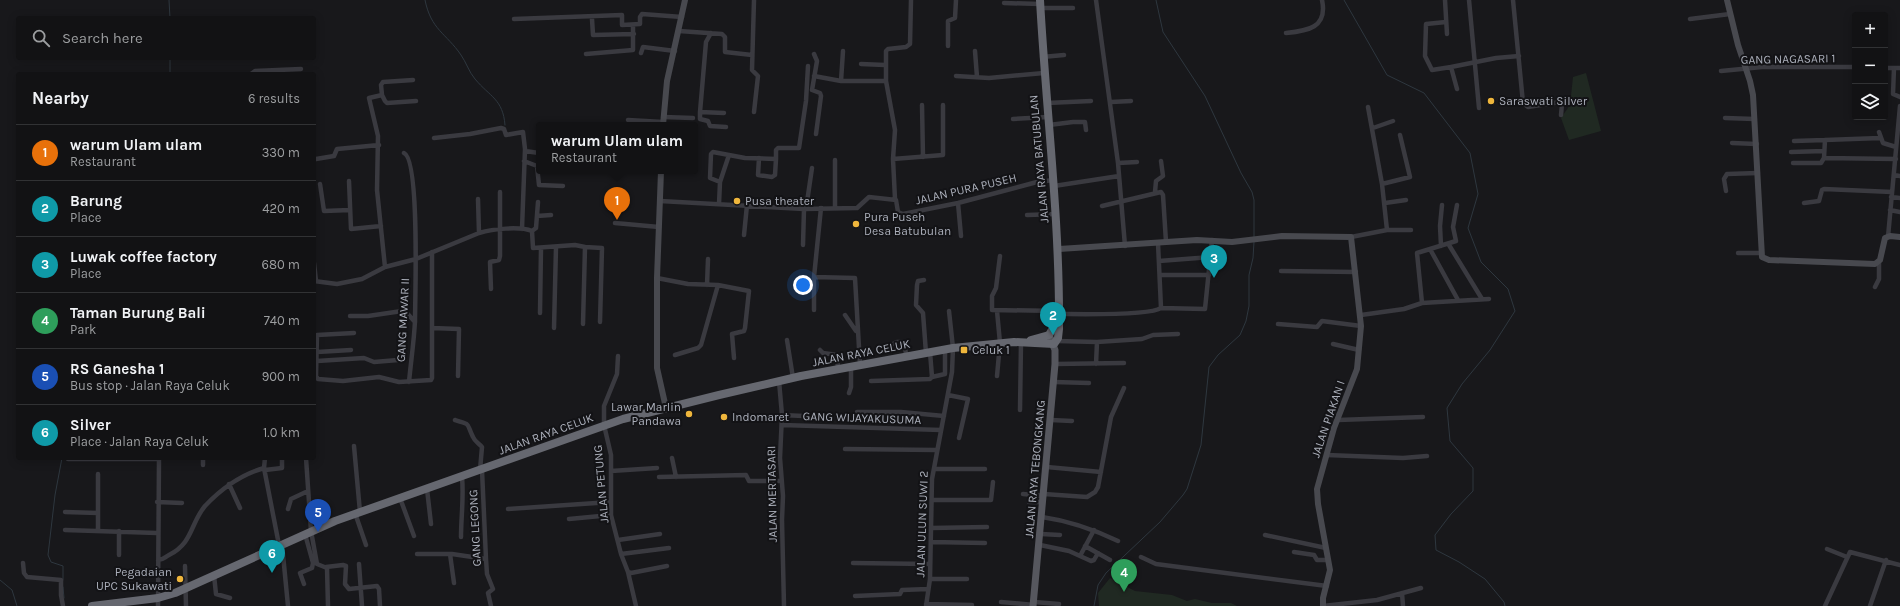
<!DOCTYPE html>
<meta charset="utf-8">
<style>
:root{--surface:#121214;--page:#1b1b1d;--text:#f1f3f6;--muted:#9c9ea0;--line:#313234;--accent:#0b8043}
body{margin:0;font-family:Karla,sans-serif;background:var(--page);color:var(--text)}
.controls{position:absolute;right:12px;top:12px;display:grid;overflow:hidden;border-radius:4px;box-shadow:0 2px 10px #0003}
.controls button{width:36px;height:36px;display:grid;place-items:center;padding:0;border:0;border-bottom:1px solid var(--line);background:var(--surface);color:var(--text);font:20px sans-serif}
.you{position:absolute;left:803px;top:285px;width:14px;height:14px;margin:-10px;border:3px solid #fff;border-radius:50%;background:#1a73e8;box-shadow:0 0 0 6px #1a73e833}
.badge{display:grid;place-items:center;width:26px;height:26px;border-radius:50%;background:var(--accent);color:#fff;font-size:13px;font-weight:700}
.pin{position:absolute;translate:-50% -33px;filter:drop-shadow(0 1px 2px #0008)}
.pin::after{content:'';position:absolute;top:21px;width:14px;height:12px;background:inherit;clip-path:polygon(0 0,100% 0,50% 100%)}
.popup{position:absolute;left:536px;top:122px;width:162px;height:52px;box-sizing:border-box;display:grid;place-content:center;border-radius:4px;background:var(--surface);filter:drop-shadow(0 1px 3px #0005);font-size:13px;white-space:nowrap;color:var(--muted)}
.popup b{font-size:15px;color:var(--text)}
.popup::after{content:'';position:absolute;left:50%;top:100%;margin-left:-8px;border:8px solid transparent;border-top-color:var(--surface)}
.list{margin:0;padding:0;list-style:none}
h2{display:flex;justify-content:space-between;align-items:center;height:52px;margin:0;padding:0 16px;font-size:17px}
h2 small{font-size:13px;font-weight:400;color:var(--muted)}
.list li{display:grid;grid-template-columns:26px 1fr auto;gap:12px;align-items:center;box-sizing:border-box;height:56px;padding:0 16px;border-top:1px solid var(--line)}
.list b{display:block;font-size:15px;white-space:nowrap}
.list p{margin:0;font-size:13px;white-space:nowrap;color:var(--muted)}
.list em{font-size:13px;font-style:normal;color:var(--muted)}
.icon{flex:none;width:22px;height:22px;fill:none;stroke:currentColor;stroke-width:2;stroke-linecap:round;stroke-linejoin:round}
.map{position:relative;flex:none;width:1900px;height:606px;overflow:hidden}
.search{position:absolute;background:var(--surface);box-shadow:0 2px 10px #0003;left:16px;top:16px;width:300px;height:44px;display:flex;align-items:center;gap:10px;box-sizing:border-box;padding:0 14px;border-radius:4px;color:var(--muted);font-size:15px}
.panel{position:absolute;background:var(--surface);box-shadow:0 2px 10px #0003;left:16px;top:72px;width:300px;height:388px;border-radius:4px}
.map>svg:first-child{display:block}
.green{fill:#202922}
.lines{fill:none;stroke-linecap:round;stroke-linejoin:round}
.stream{stroke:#2e373f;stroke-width:1}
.street{stroke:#3a3a40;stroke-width:4.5}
.secondary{stroke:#48494f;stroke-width:6}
.primary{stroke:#56575e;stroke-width:7}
.highway{stroke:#666870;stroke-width:8}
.poi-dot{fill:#efb63c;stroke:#131316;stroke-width:1.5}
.labels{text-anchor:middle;stroke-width:4;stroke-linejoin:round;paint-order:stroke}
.street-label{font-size:12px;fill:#abafba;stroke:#131316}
.poi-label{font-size:12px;fill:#abafba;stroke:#131316;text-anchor:start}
</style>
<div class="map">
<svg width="1900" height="606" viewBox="0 0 1900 606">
<rect width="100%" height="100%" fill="#18181b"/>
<!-- green -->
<path class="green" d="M1586,73L1601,131L1569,140L1561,118L1570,105L1573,77Z
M1110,578L1135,591L1172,595L1187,601L1195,599L1212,603H1231L1237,606H1099L1098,593Z"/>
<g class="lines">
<!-- stream -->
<path class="stream" d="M169,0L170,18
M425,0C431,30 446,33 461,55C466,62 469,72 475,79C490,97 503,99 505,125
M1156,0L1163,32L1205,96L1241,173L1252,192L1254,200V237
M1344,0L1387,75L1424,93L1470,153L1478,194L1468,228L1481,262L1508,289L1515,311L1490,350L1462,384L1447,408L1450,441L1473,468V491L1451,514L1435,535L1436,550L1459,562L1485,579L1504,602L1505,606
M170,74V58
M62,458L55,495L48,555L51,562L63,566V580
M0,580L12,590L17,606
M63,587L64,598
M1094,606L1098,585L1106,573L1160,522L1183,495L1187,489L1201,445L1209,367L1218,355L1240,335L1246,321L1249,306V275L1253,258L1254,242"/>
<!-- street -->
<path class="street" d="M1096,0L1118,163L1125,246
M1445,0L1447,34
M1469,0L1479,108
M1513,0L1523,103L1528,107L1560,102L1562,104L1561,115
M1004,3L1040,4
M1040,8H1073
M514,19L622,15V25L640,24V17L642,14L682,17
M592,19L593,35L634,34
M1690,19L1730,14
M1446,22L1426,24L1425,56L1432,70L1451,67
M679,31L722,34L725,37V52L752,55
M711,33L706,42L700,112L724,113
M1286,33C1307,31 1328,28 1322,0
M948,46V21L955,18L956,0
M975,51L977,77
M641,53L643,47L675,51
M586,54L633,50V26
M814,54L817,61L812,90L820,93L821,96L816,134
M1042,57L1064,55
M861,64L885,65
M1885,68H1900
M1894,68L1893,94L1900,97
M1721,71L1762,67H1855
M251,74L255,71L301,69
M814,76L841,81H886
M956,76L989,78L1044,73
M841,81L843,51
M1457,89L1451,67L1496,58L1519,56
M382,95L385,101L387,103L416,101
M1111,102L1131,101
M1047,103L1091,101
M922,105L923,157
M1368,107L1382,184L1387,230
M700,112V119L708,121L710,126L726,127
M754,112L758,76L752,70L754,0
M663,117L693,118
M1725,118L1755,119
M1013,119L1048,117
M628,120L663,122
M1049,125L1073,122H1085L1086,130
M1373,128L1393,121
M1879,132L1883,143L1896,147
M434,138L470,134L501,128L504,129L506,135L523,132L525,149L522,229
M1825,140L1880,138
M1794,141L1825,140L1824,158L1896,159
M1732,143L1757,144
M525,151L539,153
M1791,152L1824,151
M404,153C420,160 415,299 415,321C414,341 411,361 409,382
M759,158L758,175L772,177L775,175L776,159
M316,159L334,156L337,149L379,145
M893,159L943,155V105
M835,160V208
M524,161L537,166L539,185L563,186
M1118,163L1137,162
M1793,163H1821L1824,158
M1894,175L1900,176
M349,181L351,229L381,226
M720,182L710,178L711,154L713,152L745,158L776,159V150L778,148H799L806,101L808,66
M320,184L324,211L350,210
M1382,184L1410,177L1400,135
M1054,186L1119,176
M1726,191L1724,179L1727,174L1758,173
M1155,192L1156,181L1163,176L1161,161
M1891,197L1900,198
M478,199L479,233
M895,199L893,159L895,130L886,81V51L888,49L906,47L910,44L911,0
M660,201L804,209L857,208L869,197L896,200L898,212L903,214L958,203L1037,182L1054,180
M958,203L961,236
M1385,203L1406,200
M1804,203L1819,201L1822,190L1824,189L1892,192
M719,204L720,182L729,155
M1102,206L1161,192L1163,195L1166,242
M821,208L814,277L855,278L860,365
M806,209L812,168
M1890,210L1900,212
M1027,215L1057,214
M537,216L551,215
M615,223L659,227
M532,231L536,228L538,202
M744,235L747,205
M1351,237L1387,230H1411
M1888,237L1900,106
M1158,243L1161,308
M803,245L804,209
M1449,245L1482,299
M1441,246L1440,226L1442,205
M585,247L602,248L600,322
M1430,249L1458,300
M432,252V328L459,329L458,376
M1738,253H1762
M1000,256L996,288L992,296V310L1059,311
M1159,261L1211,257
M314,263L316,281
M385,267L377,190L378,136L369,98L382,95L381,85L383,82L413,80
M1281,271L1356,272
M1160,275H1209
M657,278L688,284L718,285L749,291L745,328L744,331L732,334L734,358
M924,280L918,281L917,285L916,305L923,313L926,353
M314,281L337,284L362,279L385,267L416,259L479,233C493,229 519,226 532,231L533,248L575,245L585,247L583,324
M707,285L708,259
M1875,287L1879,279V262
M491,289L490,262L499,260L500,256V192
M1422,303L1417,253L1456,241L1453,227L1457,205
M814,310V277
M540,313L541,248
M1059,314C1076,314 1150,316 1161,308L1205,309L1212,240
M845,315L856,331
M1361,315L1404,309L1422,303L1489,299
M350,316H368L402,311L406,312L415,322
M1278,324L1317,327L1322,321L1361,326
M554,328L556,247
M354,333L317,335L316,376L318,379L343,381L379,377L399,382L431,380L432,378V328
M787,340L793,378
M1057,341L1097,342L1142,339L1153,335L1178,334
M893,344L897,342H904L906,354
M1333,344L1359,350
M820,350L823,353L837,355L838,369
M317,352L351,350
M675,355L698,348L701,345L718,285
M618,356L617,374L604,406V425L611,455V515L621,554L628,572L636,606
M317,361L364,358L374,362L398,360
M1055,364L1124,363
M1096,364L1097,342
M997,376L1000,343L997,311
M932,377L945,374V349
M779,381L782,415L780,458L783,496L782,520L784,606
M871,381L930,379L932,377L930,352
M1054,382L1089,383
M849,393L851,387V366
M948,395L968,399L959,438
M1020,410L1021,342
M857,412H901L944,416
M782,415L825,417
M455,420C472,425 466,423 473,437C475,442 479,443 482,447L480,470
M1051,420L1072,421
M1338,420L1423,417
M782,425L941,430
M354,446L360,512
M845,449L936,450
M1327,455L1403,458L1427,456
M203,458V465
M265,458L264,468L279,545
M306,458L311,531L317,564L327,568L328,606
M672,458L676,477
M68,459H159
M1047,467L1101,472
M934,469H985
M265,470L282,468V458
M482,470L486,559L487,574L493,589L488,593L491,606
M611,471L657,468
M98,474V530
M659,477L746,475L749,481H781
M229,484L240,508
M427,489L431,524
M1023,494L1044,496
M1044,494L1087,497L1095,492L1098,487L1111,417L1124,388
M400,498L414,536
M932,500H991L993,482
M157,502L182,503
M1029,502H1043
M288,509L291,499L308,491
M508,509L611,502
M65,512L98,513
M355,513L366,545
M1042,517C1070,521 1093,529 1118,541
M569,519L611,515
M931,528L987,527
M65,530L157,533
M119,531V555
M1041,534L1060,535
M1265,535L1326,548
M461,537C461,516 464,498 462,477
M618,540L660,534
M931,542L985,543
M282,544L288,606
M1040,545L1069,551L1091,561L1094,560L1098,553
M1085,546L1110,560
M1827,549L1847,557
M1294,552L1314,555L1317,560H1328
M417,554H452L486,559
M450,554L454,583
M621,554L669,548
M1080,556L1094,530
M1141,557L1156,564L1327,586
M158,560C163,560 165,557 169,555C193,543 190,524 205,506C222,488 240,475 264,468
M23,563L24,573L27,577L61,580V595L63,606
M853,563L930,564
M359,564L362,606
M185,566L186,606
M326,567L343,565L346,566L345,584L349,589L377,586L379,589L380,606
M628,572L631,573L667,566
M214,575L216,594L230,598
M930,579H967
M304,584L300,573L312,568L313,563L305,534
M1402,593L1403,606
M855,596L900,594L902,590L928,589
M1001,602L1034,605
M1034,602L1059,604
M926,604L972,605
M158,606L159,458
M926,606L930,579L932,479L952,372L953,348L949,311
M1323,606L1377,600L1421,588
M1825,606L1850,552L1900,565
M1870,606L1886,560"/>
<!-- secondary -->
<path class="secondary" d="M1727,0L1738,45L1750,81L1753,95L1762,257L1769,260L1875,264L1880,260L1885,238L1890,236L1900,237
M663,125L667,81L685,0
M661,171L657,278V368L666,408
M1059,249L1197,240L1232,242L1282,236L1351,237L1361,326L1357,369L1334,428L1317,489L1318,504L1330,570L1323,598V606"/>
<!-- primary -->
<path class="primary" d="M1033,606L1055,364V350L1049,335"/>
<!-- highway -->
<path class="highway" d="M1031,340L1049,335L1057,321
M92,606L158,598L175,593L335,521L623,419L719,395L801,376L953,348L1014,342L1054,344L1058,338L1059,329C1060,219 1046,110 1040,0"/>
</g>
<!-- markers -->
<g class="poi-dot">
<circle cx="1491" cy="101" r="4"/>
<circle cx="737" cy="201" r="4"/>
<circle cx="856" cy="224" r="4"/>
<rect x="960" y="346" width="8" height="8" rx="2"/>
<circle cx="689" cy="414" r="4"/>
<circle cx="724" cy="417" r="4"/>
<circle cx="180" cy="579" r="4"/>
</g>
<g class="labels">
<!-- street labels -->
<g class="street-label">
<text transform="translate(1788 59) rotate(-1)" y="4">GANG NAGASARI 1</text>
<text transform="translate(1039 159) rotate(-95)" y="4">JALAN RAYA BATUBULAN</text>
<text transform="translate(966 189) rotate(-13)" y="4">JALAN PURA PUSEH</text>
<text transform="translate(403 320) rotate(-87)" y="4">GANG MAWAR II</text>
<text transform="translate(861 353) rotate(-11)" y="4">JALAN RAYA CELUK</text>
<text transform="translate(862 418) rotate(2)" y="4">GANG WIJAYAKUSUMA</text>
<text transform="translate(1328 419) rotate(-71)" y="4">JALAN PIAKAN I</text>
<text transform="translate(546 434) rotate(-20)" y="4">JALAN RAYA CELUK</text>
<text transform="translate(1035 469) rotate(-85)" y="4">JALAN RAYA TEBONGKANG</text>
<text transform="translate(601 484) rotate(-95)" y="4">JALAN PETUNG</text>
<text transform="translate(772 494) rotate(-91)" y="4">JALAN MERTASARI</text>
<text transform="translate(922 524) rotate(-88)" y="4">JALAN ULUN SUWI 2</text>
<text transform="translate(475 528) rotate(-93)" y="4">GANG LEGONG</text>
</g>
<!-- poi labels -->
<g class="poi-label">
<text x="1499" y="105">Saraswati Silver</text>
<text x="745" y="205">Pusa theater</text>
<text x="864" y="221">Pura Puseh<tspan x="864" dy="14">Desa Batubulan</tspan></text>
<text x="972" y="354">Celuk 1</text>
<text x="681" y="411" text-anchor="end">Lawar Marlin<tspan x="681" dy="14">Pandawa</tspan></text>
<text x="732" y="421">Indomaret</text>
<text x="172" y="576" text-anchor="end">Pegadaian<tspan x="172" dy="14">UPC Sukawati</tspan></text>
</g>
</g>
</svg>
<div class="controls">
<button>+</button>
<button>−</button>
<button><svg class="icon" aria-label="layers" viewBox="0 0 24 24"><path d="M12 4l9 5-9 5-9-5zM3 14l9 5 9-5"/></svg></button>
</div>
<div class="you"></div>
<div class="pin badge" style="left:617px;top:220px;background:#e8710a">1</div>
<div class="popup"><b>warum Ulam ulam</b>Restaurant</div>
<div class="pin badge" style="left:1053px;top:335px;background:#0f9aa8">2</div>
<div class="pin badge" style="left:1214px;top:278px;background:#0f9aa8">3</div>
<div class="pin badge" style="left:1124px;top:592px;background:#2e9e5b">4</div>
<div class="pin badge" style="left:318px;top:532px;background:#1a4fb4">5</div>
<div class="pin badge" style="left:272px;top:573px;background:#0f9aa8">6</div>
<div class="search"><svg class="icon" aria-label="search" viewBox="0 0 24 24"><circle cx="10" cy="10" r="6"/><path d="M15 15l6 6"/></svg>Search here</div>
<section class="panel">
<h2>Nearby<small>6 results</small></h2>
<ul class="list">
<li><span class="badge" style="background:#e8710a">1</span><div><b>warum Ulam ulam</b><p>Restaurant</p></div><em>330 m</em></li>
<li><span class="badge" style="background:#0f9aa8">2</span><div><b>Barung</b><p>Place</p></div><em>420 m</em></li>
<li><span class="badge" style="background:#0f9aa8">3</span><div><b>Luwak coffee factory</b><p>Place</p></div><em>680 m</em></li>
<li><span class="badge" style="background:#2e9e5b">4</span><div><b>Taman Burung Bali</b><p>Park</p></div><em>740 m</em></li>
<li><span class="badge" style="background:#1a4fb4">5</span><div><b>RS Ganesha 1</b><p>Bus stop · Jalan Raya Celuk</p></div><em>900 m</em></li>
<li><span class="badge" style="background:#0f9aa8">6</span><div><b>Silver</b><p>Place · Jalan Raya Celuk</p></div><em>1.0 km</em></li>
</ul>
</section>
</div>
